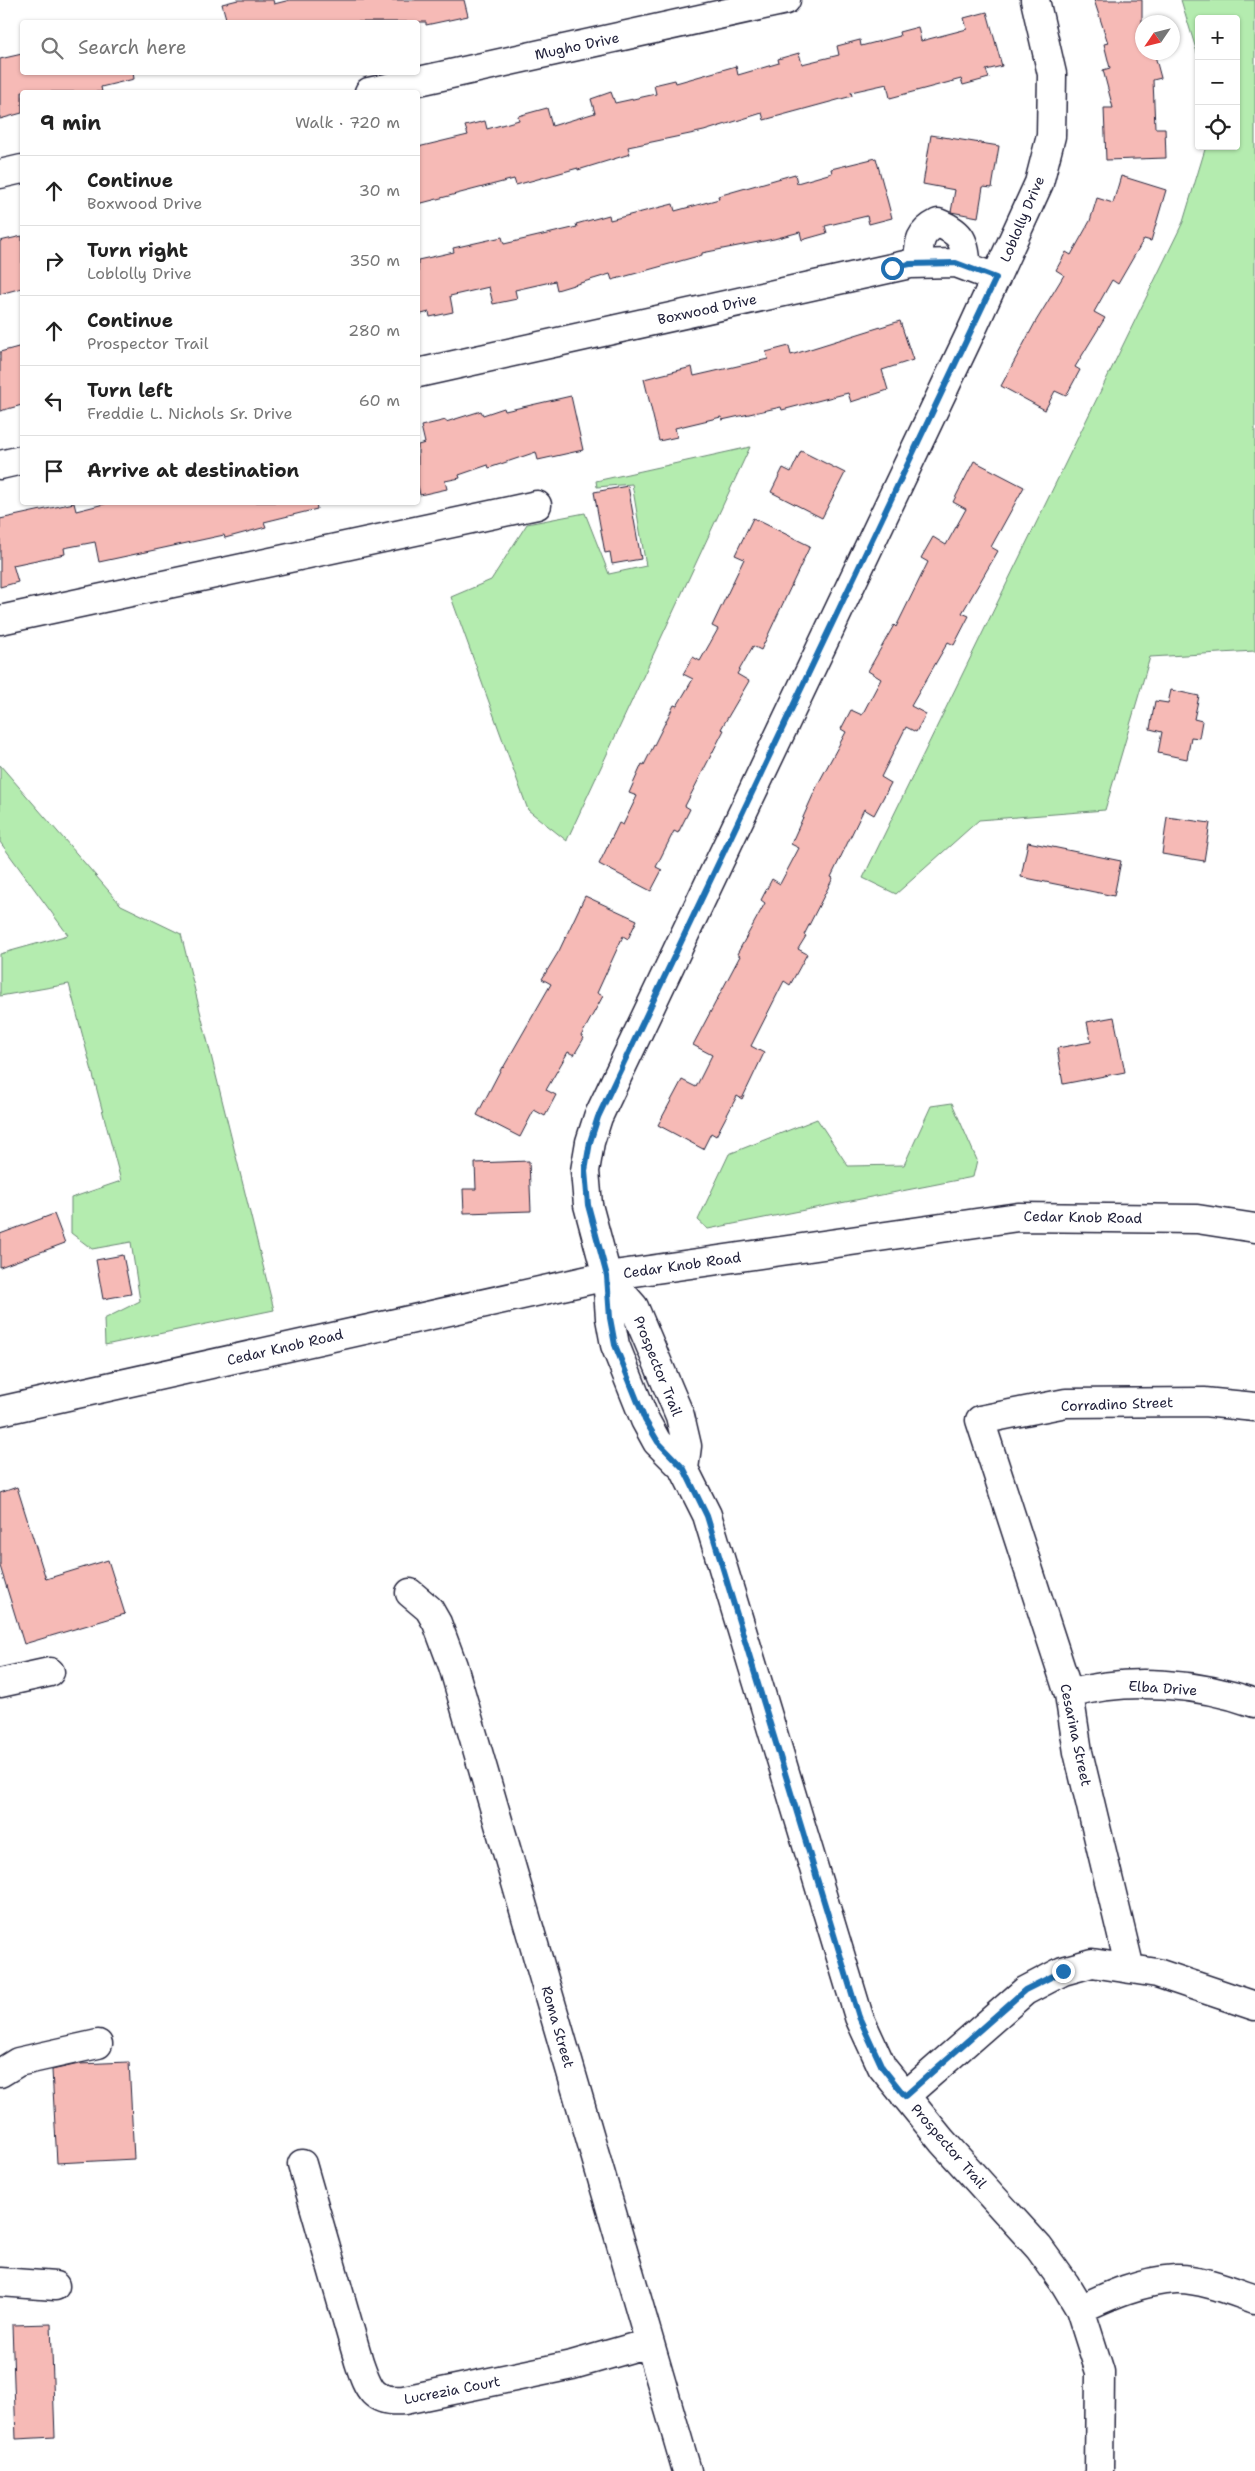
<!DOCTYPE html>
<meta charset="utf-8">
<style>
:root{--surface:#fff;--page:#f2f2f2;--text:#222;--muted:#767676;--line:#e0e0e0}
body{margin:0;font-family:"Shantell Sans",sans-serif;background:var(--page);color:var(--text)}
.controls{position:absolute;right:15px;top:15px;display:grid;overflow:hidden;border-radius:5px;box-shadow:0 1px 4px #0004}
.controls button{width:45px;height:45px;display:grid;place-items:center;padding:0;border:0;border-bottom:1px solid var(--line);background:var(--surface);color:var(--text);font:25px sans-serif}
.compass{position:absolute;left:1135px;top:15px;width:45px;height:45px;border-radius:50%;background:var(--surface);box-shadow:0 1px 4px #0004;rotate:235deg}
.stop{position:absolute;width:15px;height:15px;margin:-11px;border:4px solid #1f6fb2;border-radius:50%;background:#fff}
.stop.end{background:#1f6fb2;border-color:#fff;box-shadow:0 1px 5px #0008}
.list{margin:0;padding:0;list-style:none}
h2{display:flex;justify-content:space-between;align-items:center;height:65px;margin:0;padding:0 20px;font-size:21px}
h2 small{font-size:16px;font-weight:400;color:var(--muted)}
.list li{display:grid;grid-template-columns:32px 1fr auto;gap:15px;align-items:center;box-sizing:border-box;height:70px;padding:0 20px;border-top:1px solid var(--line)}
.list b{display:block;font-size:19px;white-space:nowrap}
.list p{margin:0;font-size:16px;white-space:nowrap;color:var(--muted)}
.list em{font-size:16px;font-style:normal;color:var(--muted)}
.icon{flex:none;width:28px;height:28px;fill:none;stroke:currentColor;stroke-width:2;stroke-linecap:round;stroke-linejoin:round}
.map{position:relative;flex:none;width:1255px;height:2471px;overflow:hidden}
.search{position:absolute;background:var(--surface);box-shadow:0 1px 4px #0004;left:20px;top:20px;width:400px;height:55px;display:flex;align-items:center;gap:12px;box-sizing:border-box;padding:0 18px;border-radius:5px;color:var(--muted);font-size:19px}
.panel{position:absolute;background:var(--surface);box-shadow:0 1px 4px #0004;left:20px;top:90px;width:400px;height:415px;border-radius:5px}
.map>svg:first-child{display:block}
.green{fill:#b4ecaf;stroke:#6b8775}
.building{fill:#f6bab6;stroke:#22223b}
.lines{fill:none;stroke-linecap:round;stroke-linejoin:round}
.minor-casing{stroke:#22223b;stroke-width:31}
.minor{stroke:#fff;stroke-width:28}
.route{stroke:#1f6fb2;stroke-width:6}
.labels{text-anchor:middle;stroke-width:4;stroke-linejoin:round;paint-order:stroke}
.street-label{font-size:14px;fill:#22223b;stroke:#fff}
</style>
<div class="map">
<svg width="1255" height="2471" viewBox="0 0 1255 2471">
<rect width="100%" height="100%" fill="#fff"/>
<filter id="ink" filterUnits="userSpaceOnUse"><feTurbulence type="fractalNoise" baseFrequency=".02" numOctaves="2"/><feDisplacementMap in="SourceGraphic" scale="10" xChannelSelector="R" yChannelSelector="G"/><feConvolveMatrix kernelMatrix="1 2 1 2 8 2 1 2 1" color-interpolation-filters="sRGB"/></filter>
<g filter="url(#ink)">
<!-- green -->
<path class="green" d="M1181,0H1255V651L1150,657L1105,810L979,820L896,894L863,878L1183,222L1206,146H1236V19H1199V59Z
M750,447L567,840V841L528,810L451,597L491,580L527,524L585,513L609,574L646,566L632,484L597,487L596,481Z
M0,765L121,905L181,934L274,1310L105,1345L104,1319L140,1301L131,1242L92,1249L71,1233V1198L121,1181L69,984L0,996V954L68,935L0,842Z
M952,1103L977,1160L973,1177L708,1229L698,1220L729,1154L817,1119L848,1166L904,1165L931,1106Z"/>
<!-- building -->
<path class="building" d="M238,0H273L274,4L290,0H464L468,16L426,25V22H227L222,4Z
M1094,0H1142V52H1154L1161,78L1153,80L1155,128H1165L1166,158L1106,160L1104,108H1113L1103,70L1110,68L1104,44L1108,43Z
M987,12L1002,66L986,70L989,78L963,85L961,79L890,98L887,84L851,92L852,96L764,120L762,113L704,131L628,147L630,154L578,170V168L516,185L514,179L418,204V147L468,135L465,126L485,121L487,129L519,120L518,116L547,108L552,126L595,113L591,99L611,92L615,103L656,94L654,85L675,80L676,83L736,66L738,75L779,63L778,59L799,53L802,64L839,55L837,46L860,40L861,46L900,36L899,32L918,27L921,41L967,29L964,18Z
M22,54V72H133L134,79L101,87L102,92H22V113L0,119V59Z
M931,135L999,146L992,188L983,187L978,217L951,212L955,190L923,184Z
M876,158L892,218L869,224L867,216L825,226L827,233L802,240L800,232L774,239L702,253V255L612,280L610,274L557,290L555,281L515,290L517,299L493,304L489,287L450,296L453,312L430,317L429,312L418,315V260L454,252L453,248L502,237L504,244L577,227L576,224L609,215L610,220L673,204L675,211L719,199L718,196L795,174L797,183L832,173L831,169Z
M1121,176L1166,190L1151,241L1144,239L1118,284L1112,280L1094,312L1105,318L1075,367L1080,370L1066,396L1055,391L1045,410L1001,386L1036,321L1064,275L1056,270L1066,252L1071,255L1090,221L1097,198L1113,203Z
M22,236V288L0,294V241Z
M900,321L913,360L882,370L888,390L851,402L848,393L782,410L781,407L722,420L721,417L675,428L677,437L659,441L644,379L692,367L694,376L768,359L766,352L789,346L791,355Z
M22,346V405L0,411V352Z
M571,396L583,450L538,460L536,452L489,468L488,465L459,475L460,478L445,481L447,489L420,495L418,485V445L425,443L421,426L446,420V422L481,411L483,415L504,408L505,411Z
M801,451L845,473L822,518L771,492L783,468L791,472Z
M974,461L1024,487L991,547L998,551L962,613L969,616L954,645L948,642L911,706L926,714L916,732L906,727L881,777L891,783L874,815L864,809L831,877L833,878L804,935L806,936L798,949L807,954L790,985L784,981L751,1046L764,1053L742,1099L737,1096L716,1136L711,1133L703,1149L658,1125L682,1080L696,1087L712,1055L693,1045L740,956L737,954L765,903L761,900L772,879L780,884L799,848L791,844L818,784L846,732L841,729L851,710L862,715L881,679L868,671L894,625L896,627L928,562L921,558L933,537L946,545L966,509L953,502Z
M628,486L641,559L612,564L610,552L605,553L594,492Z
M112,502H316L317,509L264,522L266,527L225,538L224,535L99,562L95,542L64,548L65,554L13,565L18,582L0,587V519L74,503L76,511Z
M753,518L810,546L761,650L753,646L737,674L749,681L721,729L724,730L685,806L690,809L678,833L674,831L656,867L662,870L651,891L599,864L619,823L623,825L637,796L629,793L642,764L644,765L674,705L677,706L693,679L683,674L693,657L700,661L718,629L712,626L744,559L735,555Z
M1171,690L1199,696L1194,719L1202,721L1199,738L1191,737L1187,759L1158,753L1162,732L1150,729L1155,701L1168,703Z
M1167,817L1210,823L1204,861L1162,854Z
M1028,842L1121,861L1114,896L1021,877Z
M585,896L637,920L628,939L623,936L597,993L603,996L581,1036L584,1038L574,1055L568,1052L546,1090L556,1095L545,1116L534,1110L520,1137L477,1115L502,1067L503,1068L551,984L542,979L559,951Z
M1114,1017L1125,1072L1063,1084L1057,1048L1091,1042L1087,1022Z
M529,1161L531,1211L464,1213L463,1189H476L475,1163Z
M54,1214L65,1243L0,1267V1234Z
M123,1255L131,1294L103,1299L96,1260Z
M17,1487L46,1579L108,1560L125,1614L24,1644L0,1566V1493Z
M129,2062L134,2159L57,2163L52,2070L79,2064Z
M51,2324L55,2437L16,2439L12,2325Z"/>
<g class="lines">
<!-- minor casing -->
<g class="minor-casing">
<path id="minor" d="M1035,0L1052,74L1051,136L1039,183L970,334L598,1117L590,1142L585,1171L588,1205L607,1276L610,1318L615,1345L645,1420L657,1442L684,1469L707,1515L859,2017L882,2067L942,2141L1039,2248L1065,2284L1080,2309L1100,2372L1099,2471
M369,92L786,0
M0,174L22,169
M918,264C919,243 918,233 938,223C963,233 964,241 967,267
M418,373L910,264L956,263L996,278
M0,465L22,460
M0,620L537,505
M607,1276L634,1307L680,1416L687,1446L684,1469
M0,1411L607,1276L1018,1217L1197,1219L1255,1228
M410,1593L429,1609L437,1623L453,1666L687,2471
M0,1683L50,1672
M1069,1694C1128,1677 1198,1683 1255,1703
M1130,1969L1078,1752L1069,1694L980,1420L1066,1403L1204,1402L1255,1407
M0,2073L18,2062L98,2044
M905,2096L1025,1991L1063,1971L1092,1963L1157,1973L1255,2006
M302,2164L359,2362C368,2388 372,2403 404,2400L572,2365L649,2343
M0,2282L55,2286
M1080,2309C1110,2295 1141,2281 1176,2279C1200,2278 1232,2291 1255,2299"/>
</g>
<!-- minor -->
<use href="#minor" class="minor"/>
</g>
</g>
<g class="lines" filter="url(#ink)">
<!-- route -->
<path class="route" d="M892,268L910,264L956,263L996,278L598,1117L590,1142L585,1171L588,1205L607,1276L610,1318L615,1345L645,1420L658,1442L684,1469L707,1516L859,2017L882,2067L905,2096L1025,1990L1063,1971"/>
</g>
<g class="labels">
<!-- street labels -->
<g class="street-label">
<text transform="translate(577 46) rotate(-12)" y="5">Mugho Drive</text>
<text transform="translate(1022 219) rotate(-67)" y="5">Loblolly Drive</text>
<text transform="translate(707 309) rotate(-12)" y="5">Boxwood Drive</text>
<text transform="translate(1083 1217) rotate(1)" y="5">Cedar Knob Road</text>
<text transform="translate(682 1265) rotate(-8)" y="5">Cedar Knob Road</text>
<text transform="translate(285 1347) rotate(-13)" y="5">Cedar Knob Road</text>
<text transform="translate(658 1366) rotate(68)" y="5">Prospector Trail</text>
<text transform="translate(1117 1404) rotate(-2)" y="5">Corradino Street</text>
<text transform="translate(1163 1688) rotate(4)" y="5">Elba Drive</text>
<text transform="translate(1076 1735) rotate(78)" y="5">Cesarina Street</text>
<text transform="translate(558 2027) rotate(74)" y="5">Roma Street</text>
<text transform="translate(949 2146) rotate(49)" y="5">Prospector Trail</text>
<text transform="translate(452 2390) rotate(-11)" y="5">Lucrezia Court</text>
</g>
</g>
</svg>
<div class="controls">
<button>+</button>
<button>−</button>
<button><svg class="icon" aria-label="locate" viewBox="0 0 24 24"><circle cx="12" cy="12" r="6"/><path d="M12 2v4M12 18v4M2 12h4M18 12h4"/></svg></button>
</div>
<svg class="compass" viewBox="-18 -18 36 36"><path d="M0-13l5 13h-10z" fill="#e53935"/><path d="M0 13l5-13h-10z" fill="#767676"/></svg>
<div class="stop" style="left:892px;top:268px"></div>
<div class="stop end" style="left:1063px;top:1971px"></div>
<div class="search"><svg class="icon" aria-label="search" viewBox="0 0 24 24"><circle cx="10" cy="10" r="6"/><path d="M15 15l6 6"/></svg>Search here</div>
<section class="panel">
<h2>9 min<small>Walk · 720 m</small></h2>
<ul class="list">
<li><svg class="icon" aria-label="ahead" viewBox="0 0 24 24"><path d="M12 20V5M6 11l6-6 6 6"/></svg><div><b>Continue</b><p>Boxwood Drive</p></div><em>30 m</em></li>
<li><svg class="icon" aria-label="right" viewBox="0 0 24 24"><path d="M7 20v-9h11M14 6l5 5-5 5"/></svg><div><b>Turn right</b><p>Loblolly Drive</p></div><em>350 m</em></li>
<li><svg class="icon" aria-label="ahead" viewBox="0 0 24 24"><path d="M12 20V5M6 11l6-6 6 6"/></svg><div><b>Continue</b><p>Prospector Trail</p></div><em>280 m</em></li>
<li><svg class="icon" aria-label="left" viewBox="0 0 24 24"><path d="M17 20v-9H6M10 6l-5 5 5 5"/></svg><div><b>Turn left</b><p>Freddie L. Nichols Sr. Drive</p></div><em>60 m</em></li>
<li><svg class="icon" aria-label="arrive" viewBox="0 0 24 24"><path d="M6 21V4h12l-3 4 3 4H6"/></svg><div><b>Arrive at destination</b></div></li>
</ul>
</section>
</div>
